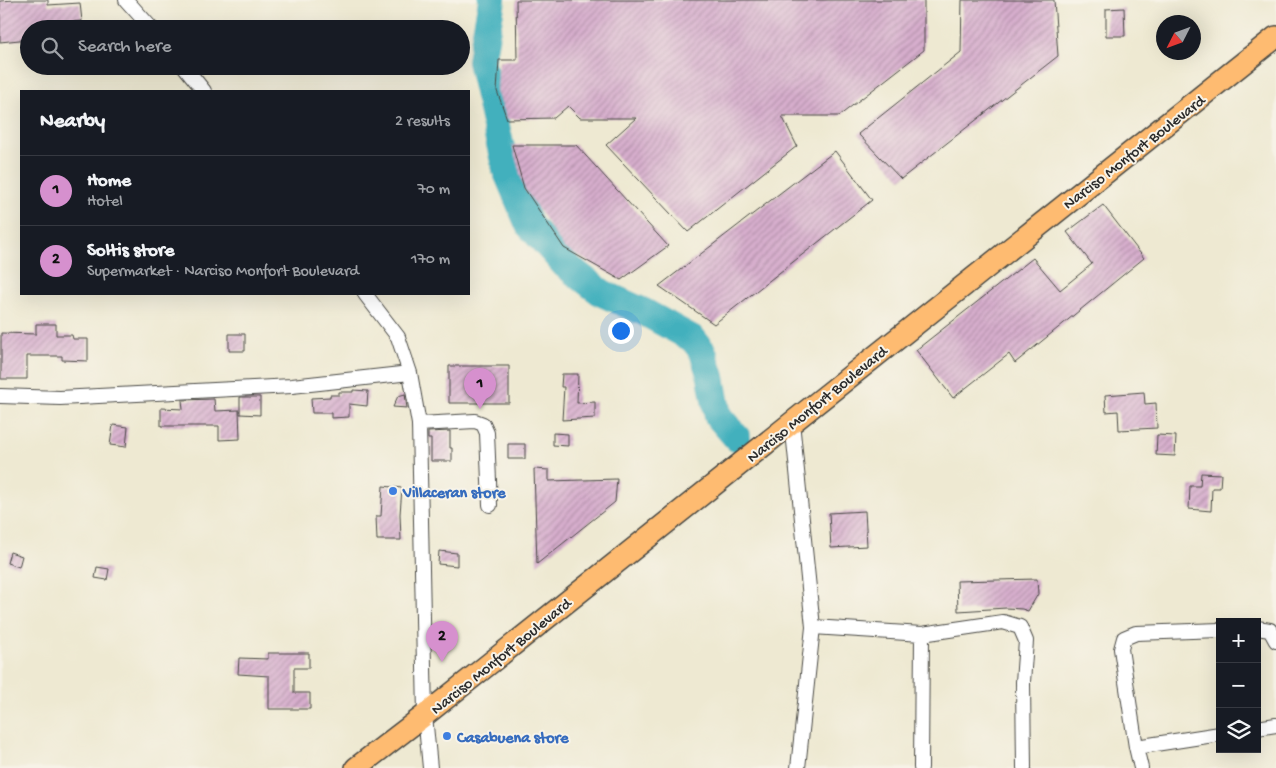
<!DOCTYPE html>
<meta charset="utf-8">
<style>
:root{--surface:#171b24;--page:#20242c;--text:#f1f3f6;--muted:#9ea1a6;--line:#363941;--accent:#d690ce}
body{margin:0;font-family:"Gochi Hand",sans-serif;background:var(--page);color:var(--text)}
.controls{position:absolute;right:15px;bottom:15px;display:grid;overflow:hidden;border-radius:0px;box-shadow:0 5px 20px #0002}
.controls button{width:45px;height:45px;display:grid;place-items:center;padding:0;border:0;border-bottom:1px solid var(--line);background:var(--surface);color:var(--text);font:25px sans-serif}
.compass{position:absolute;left:1156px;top:15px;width:45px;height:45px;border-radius:50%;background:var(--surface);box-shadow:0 5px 20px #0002;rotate:228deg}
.you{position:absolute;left:620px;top:330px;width:18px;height:18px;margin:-12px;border:4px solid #fff;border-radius:50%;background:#1a73e8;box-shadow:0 0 0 8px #1a73e833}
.badge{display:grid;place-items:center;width:32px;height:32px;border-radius:50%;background:var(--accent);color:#111;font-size:16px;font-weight:700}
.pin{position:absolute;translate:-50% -41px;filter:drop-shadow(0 1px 2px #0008)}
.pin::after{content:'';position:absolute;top:26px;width:18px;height:15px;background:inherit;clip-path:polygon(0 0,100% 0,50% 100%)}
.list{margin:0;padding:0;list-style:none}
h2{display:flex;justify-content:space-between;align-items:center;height:65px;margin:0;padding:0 20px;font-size:21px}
h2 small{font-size:16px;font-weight:400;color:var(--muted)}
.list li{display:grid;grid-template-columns:32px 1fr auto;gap:15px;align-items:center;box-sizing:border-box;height:70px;padding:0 20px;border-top:1px solid var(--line)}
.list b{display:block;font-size:19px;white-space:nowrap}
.list p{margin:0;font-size:16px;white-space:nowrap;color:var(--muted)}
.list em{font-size:16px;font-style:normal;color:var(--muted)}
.icon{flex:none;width:28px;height:28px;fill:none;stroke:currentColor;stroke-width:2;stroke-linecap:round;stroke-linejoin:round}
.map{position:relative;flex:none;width:1276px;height:768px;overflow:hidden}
.search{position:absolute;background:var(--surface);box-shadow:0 5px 20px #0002;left:20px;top:20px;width:450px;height:55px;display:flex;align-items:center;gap:12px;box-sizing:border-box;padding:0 18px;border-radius:28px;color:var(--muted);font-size:19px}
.panel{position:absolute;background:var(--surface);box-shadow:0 5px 20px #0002;left:20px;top:90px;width:450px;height:205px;border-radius:0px}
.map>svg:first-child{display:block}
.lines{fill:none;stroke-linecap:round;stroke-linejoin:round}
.river{stroke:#42b0bd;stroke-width:28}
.building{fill:url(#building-hatch)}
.street-casing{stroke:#484844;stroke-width:16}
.primary-casing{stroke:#484844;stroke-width:24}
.street{stroke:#fff;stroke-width:14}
.primary{stroke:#febb71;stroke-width:21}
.shop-dot{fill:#3f7fe0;stroke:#f7f3e8;stroke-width:2}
.labels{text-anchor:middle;stroke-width:4;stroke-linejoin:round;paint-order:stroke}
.street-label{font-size:16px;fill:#2b2b2b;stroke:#f7f3e8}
.shop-label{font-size:16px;font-weight:bold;fill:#366cbe;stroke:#f7f3e8;text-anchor:start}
</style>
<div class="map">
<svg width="1276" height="768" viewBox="0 0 1276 768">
<defs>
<pattern id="building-hatch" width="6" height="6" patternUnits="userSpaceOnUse" patternTransform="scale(1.25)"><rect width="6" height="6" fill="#d7aecd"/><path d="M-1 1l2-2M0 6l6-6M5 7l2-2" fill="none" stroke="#af8ea7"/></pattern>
</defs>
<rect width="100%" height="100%" fill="#f7f3e8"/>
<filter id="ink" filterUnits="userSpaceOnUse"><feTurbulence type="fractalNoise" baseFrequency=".02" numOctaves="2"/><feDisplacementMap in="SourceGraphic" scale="10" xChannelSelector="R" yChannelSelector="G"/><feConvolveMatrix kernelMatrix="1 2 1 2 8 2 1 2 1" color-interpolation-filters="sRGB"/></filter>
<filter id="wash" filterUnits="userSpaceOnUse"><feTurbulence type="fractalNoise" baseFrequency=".0096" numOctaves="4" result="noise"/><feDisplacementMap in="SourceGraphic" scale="20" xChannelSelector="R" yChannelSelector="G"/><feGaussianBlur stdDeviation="1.12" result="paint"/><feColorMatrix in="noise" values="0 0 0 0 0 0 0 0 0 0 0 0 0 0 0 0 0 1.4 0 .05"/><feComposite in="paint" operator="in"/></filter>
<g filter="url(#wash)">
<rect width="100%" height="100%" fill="#eee9d2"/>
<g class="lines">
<!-- river -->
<path class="river" d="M492,0L481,61L506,170L529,225L564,264L602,293L644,312L693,339L703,352L711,377L718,416L737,438"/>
</g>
<g id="blocks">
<!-- building -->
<path class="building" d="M15,0H48V5L80,3L82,21L35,24V29H29V39L0,42V1Z
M516,0H924V50L839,116H782L797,146L688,232L606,145L636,118H580L568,106L554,118L507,119L497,91L499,60H517Z
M962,0H1054L1058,56L901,179L858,134L961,52Z
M1124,8L1125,36H1106V9Z
M512,145H576L668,246L621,280L564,248L524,188Z
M835,151L872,200L714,324L659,286Z
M1103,205L1144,258L1015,363L1009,354L953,398L916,350L1033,258L1060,290L1092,264L1067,232Z
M36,324H56V335H72L73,339H88V361L62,360V356H27V379H1V333L36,334Z
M229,334H245V351H229Z
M449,366H509V403H449Z
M562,374H578L577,403L595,402V418L562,420L564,387H561Z
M353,390L368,391L367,406L349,404V417L331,418V413H312L311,398L330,397V395H339V392H353Z
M1144,392L1145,404L1156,403L1157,428L1119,430L1118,411L1106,412L1105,395Z
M405,394L407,408L393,407L398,396Z
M240,397H260V415L240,414Z
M214,399L215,411L239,410L240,439L219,440V426H161V408L183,409L182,400Z
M113,425L128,427L126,447L110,445Z
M450,431V448H452V461H431V439H428V432Z
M553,433L568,434V446L553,445Z
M1157,435L1176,436L1175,456L1156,455Z
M508,444H525V459H508Z
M534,469L549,470V481L617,479L615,502L537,564Z
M1201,473L1221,474L1220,488H1212L1211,511L1189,509L1190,486H1200Z
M383,486L402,488L400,514L401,540H377L376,516H381Z
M865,511L867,546L831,548L829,513Z
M439,551L457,553V566L438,564Z
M10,552L22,556L19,567L7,563Z
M97,567L109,569L107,580L95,578Z
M1037,579L1038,594L1028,611L1022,609L1006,608L958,611L957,581Z
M268,653H309V668H294V693H310V709H269V676L238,674L239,658L268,659Z"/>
</g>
</g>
<g filter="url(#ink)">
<use href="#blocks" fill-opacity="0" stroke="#484844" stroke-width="1"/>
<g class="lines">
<!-- street casing -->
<g class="street-casing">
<path id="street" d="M126,0L152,29
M184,66L204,91
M365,294L398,337L410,373L419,424L425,715L430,768
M0,396L60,398L292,386L410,373
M792,422L813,627L798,768
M419,424L475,421L483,424L487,433L490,505
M813,627L922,634L1003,622L1020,627L1026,641L1023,682L1024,768
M1257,628L1270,630L1276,641
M1257,728L1276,725
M1136,747L1220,734
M921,768L922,634
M1141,768L1136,747L1121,649L1124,638L1136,633L1220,630"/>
</g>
<!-- primary casing -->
<g class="primary-casing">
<path id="primary" d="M356,768L425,715L1276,37"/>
</g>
<!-- street -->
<use href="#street" class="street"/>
<!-- primary -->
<use href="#primary" class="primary"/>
</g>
</g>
<!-- markers -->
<g class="shop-dot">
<circle cx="393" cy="491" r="5"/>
<circle cx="447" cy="736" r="5"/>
</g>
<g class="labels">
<!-- street labels -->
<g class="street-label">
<text transform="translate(1133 151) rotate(-38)" y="6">Narciso Monfort Boulevard</text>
<text transform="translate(816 403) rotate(-39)" y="6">Narciso Monfort Boulevard</text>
<text transform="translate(500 655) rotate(-39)" y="6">Narciso Monfort Boulevard</text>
</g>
<!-- shop labels -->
<g class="shop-label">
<text x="403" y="497">Villaceran store</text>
<text x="457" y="742">Casabuena store</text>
</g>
</g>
</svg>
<div class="controls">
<button>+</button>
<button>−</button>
<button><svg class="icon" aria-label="layers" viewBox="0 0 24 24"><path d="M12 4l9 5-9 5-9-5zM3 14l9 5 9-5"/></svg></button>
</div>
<svg class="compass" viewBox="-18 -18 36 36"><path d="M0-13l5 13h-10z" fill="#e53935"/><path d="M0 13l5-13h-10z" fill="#9ea1a6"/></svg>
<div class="you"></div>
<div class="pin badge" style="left:480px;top:409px">1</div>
<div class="pin badge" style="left:442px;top:662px">2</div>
<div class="search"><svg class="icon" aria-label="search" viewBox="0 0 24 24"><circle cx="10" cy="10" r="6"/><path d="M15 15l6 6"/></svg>Search here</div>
<section class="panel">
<h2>Nearby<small>2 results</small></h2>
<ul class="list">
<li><span class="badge">1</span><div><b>Home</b><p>Hotel</p></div><em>70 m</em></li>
<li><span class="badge">2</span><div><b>Soltis store</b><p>Supermarket · Narciso Monfort Boulevard</p></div><em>170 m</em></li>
</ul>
</section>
</div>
